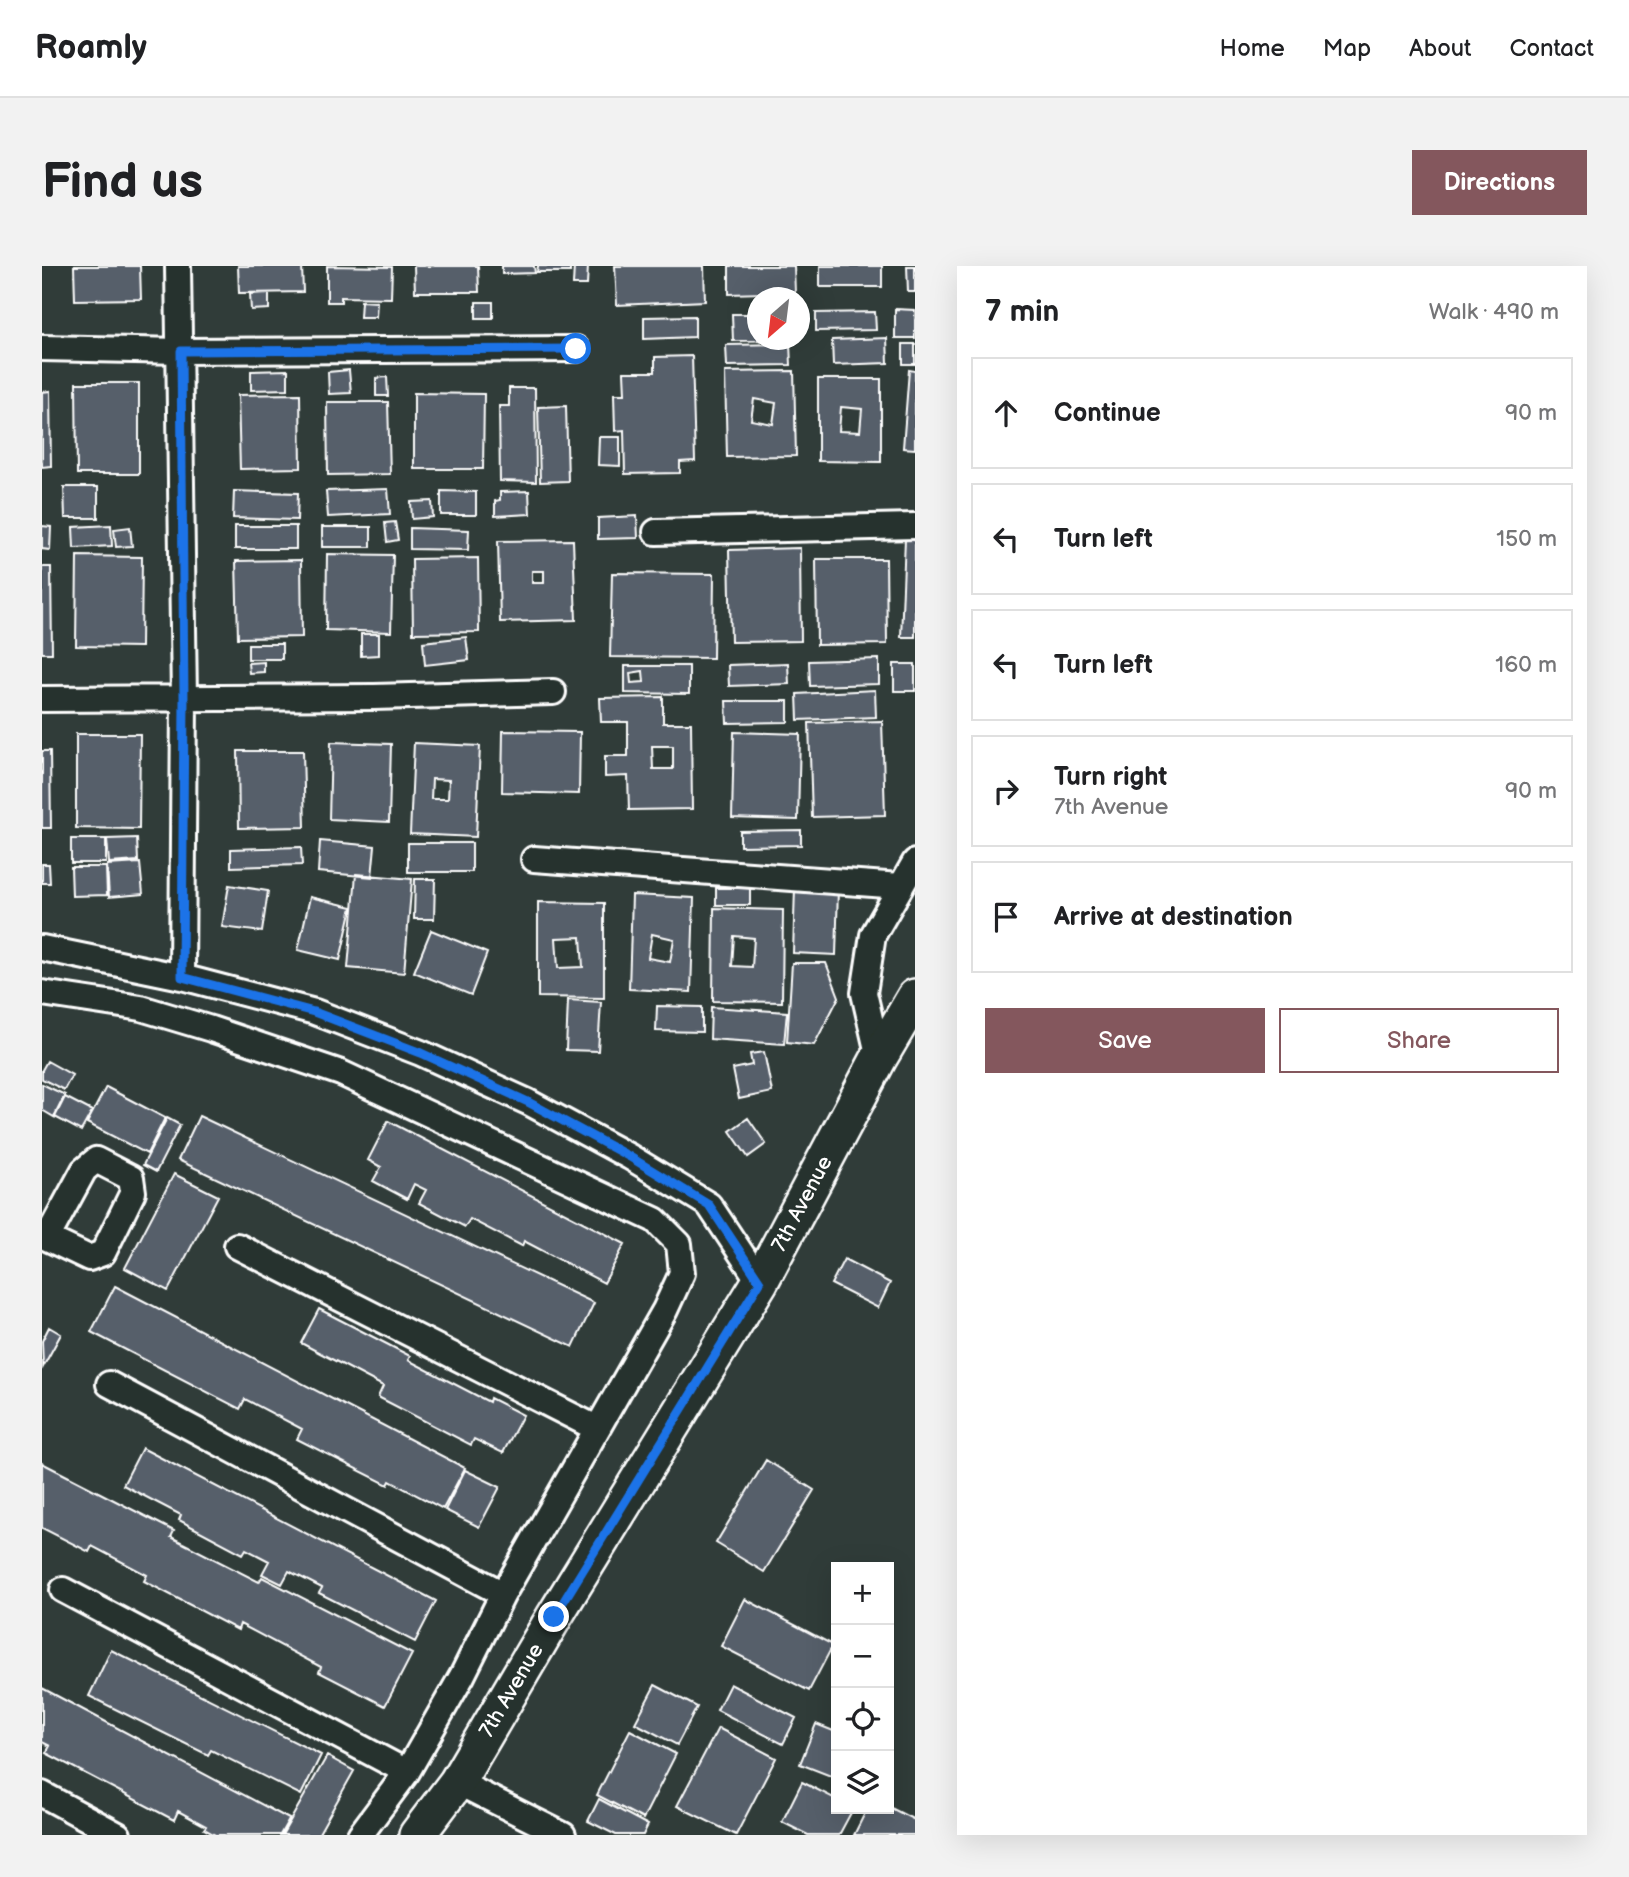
<!DOCTYPE html>
<meta charset="utf-8">
<style>
:root{--surface:#fff;--page:#f2f2f2;--text:#202124;--muted:#757577;--line:#e0e0e0;--accent:#84575d}
body{margin:0;font-family:"Balsamiq Sans",sans-serif;background:var(--page);color:var(--text)}
.controls{position:absolute;right:21px;bottom:21px;display:grid;overflow:hidden;border-radius:0px;box-shadow:0 7px 28px #0002}
.controls button{width:63px;height:63px;display:grid;place-items:center;padding:0;border:0;border-bottom:2px solid var(--line);background:var(--surface);color:var(--text);font:35px sans-serif}
.compass{position:absolute;left:705px;top:21px;width:63px;height:63px;border-radius:50%;background:var(--surface);box-shadow:0 7px 28px #0002;rotate:208deg}
.stop{position:absolute;width:21px;height:21px;margin:-16px;border:5px solid #1a73e8;border-radius:50%;background:#fff}
.stop.end{background:#1a73e8;border-color:#fff;box-shadow:0 2px 7px #0008}
.list{margin:0;padding:0;list-style:none}
h2{display:flex;justify-content:space-between;align-items:center;height:91px;margin:0;padding:0 28px;font-size:30px}
h2 small{font-size:23px;font-weight:400;color:var(--muted)}
.list li{display:grid;grid-template-columns:46px 1fr auto;gap:21px;align-items:center;box-sizing:border-box;height:112px;margin:0 14px 14px;padding:0 14px;border:2px solid var(--line);border-radius:0px}
.list b{display:block;font-size:26px;white-space:nowrap}
.list p{margin:0;font-size:23px;white-space:nowrap;color:var(--muted)}
.list em{font-size:23px;font-style:normal;color:var(--muted)}
.actions{display:flex;gap:14px;padding:21px 28px}
.actions a{flex:1;padding:16px 0;border:2px solid var(--accent);border-radius:0px;text-align:center;font-size:24px;color:var(--accent)}
.actions .main{background:var(--accent);color:#fff}
.icon{flex:none;width:38px;height:38px;fill:none;stroke:currentColor;stroke-width:2;stroke-linecap:round;stroke-linejoin:round}
.map{position:relative;flex:none;width:873px;height:1569px;overflow:hidden;border-radius:0px}
header{display:flex;align-items:center;gap:42px;box-sizing:border-box;height:98px;padding:0 35px;background:var(--surface);border-bottom:2px solid var(--line)}
header strong{font-size:33px}
nav{display:flex;gap:38px;margin-inline-start:auto;font-size:24px}
.intro{display:flex;align-items:center;justify-content:space-between;box-sizing:border-box;height:168px;padding:0 42px}
h1{margin:0;font-size:49px}
.button{padding:18px 32px;border-radius:0px;background:var(--accent);color:#fff;font-size:24px;font-weight:700}
main{display:flex;gap:42px;padding:0 42px}
aside{flex:1;background:var(--surface);border-radius:0px;box-shadow:0 7px 28px #0002}
.map>svg:first-child{display:block}
.building{fill:#565e6b;stroke:#fff;stroke-width:2;fill-rule:evenodd}
.lines{fill:none;stroke-linecap:round;stroke-linejoin:round}
.street-casing{stroke:#fff;stroke-width:30}
.secondary-casing{stroke:#fff;stroke-width:40}
.street{stroke:#26332d;stroke-width:24}
.secondary{stroke:#26332d;stroke-width:35}
.route{stroke:#1a73e8;stroke-width:9}
.labels{text-anchor:middle;stroke-width:7;stroke-linejoin:round;paint-order:stroke}
.street-label{font-size:21px;fill:#fff;stroke:#26332d}
</style>
<header>
<strong>Roamly</strong>
<nav><a>Home</a><a>Map</a><a>About</a><a>Contact</a></nav>
</header>
<div class="intro"><h1>Find us</h1><a class="button">Directions</a></div>
<main>
<div class="map">
<svg width="873" height="1569" viewBox="0 0 873 1569">
<rect width="100%" height="100%" fill="#303c39"/>
<filter id="ink" filterUnits="userSpaceOnUse"><feTurbulence type="fractalNoise" baseFrequency=".0143" numOctaves="2"/><feDisplacementMap in="SourceGraphic" scale="14" xChannelSelector="R" yChannelSelector="G"/><feConvolveMatrix kernelMatrix="1 2 1 2 8 2 1 2 1" color-interpolation-filters="sRGB"/></filter>
<g filter="url(#ink)">
<!-- building -->
<path class="building" d="M32,0H98L99,33L33,34Z
M196,0H260L261,26L197,27Z
M285,0L350,1L349,32L299,31V36H285Z
M372,0H436L437,26H373Z
M460,0H492L493,7L460,8Z
M496,0H528V6H495Z
M532,0H546L545,19H531Z
M573,0H662L663,35L575,39Z
M687,0H752L753,26L687,28Z
M778,0H840V21H778Z
M865,0H873V26H866Z
M227,27V43L209,44L208,28Z
M319,35L335,36L334,51H318Z
M434,36H451V52H434Z
M853,43L873,44V72H853Z
M833,46L834,64L774,65V47Z
M690,48H716V74H742L691,75Z
M653,50V71L602,73V51Z
M845,72L846,97L791,99L790,74Z
M748,78L749,99L685,100L684,79Z
M861,78H873V98H861Z
M650,90L653,195L638,196V207L583,208L582,164L573,165L572,128H583L582,106H613V91Z
M246,104V123L209,124V105Z
M307,104L309,127L287,128L286,106Z
M867,104L873,105V183L861,182Z
M752,105L754,190L685,191L683,106ZM712,133L734,137L731,158L709,154Z
M345,111L346,130H334V112Z
M776,113H839V196L776,195ZM799,141L820,143L818,166L797,165Z
M34,117H97V208H35Z
M467,122H493L494,216L458,215L457,140H467Z
M8,125L9,200L0,201V126Z
M372,127L442,128L441,203H372Z
M258,128L259,202L198,203L196,129Z
M285,136H346L348,208L286,209Z
M524,140L526,215L498,216L496,141Z
M557,171H578V200L556,199Z
M22,221H56V252H23Z
M346,223L348,248L286,251L284,225Z
M192,225L256,227L255,254L191,252Z
M399,225L434,226V249H399Z
M487,225L488,248L453,250V235L458,234V226Z
M390,235L391,251L370,253L369,236Z
M595,250L596,272L556,273V252Z
M353,256L356,274L345,276L343,257Z
M69,259L70,280L32,282L31,261Z
M0,260L9,261L8,284L0,283Z
M193,260H254V283H193Z
M88,261L90,280L74,281L72,263Z
M280,261H329V281H280Z
M368,262L427,264L426,284L368,283Z
M863,273H873V371H859Z
M531,274L534,354L458,356L456,275ZM490,305H502V317H490Z
M758,282L759,375L689,376L687,284Z
M285,288L351,289L349,366L284,364Z
M35,290L100,291L99,381L34,380Z
M436,292L437,366L371,367L370,293Z
M774,293H844L845,378L775,379Z
M259,294L260,371L196,372L194,295Z
M0,301H9L10,387H0Z
M570,307L672,308L671,392L568,391Z
M319,368H337V389L319,390Z
M424,371L427,394L383,399L381,376Z
M206,378H240V393H206Z
M837,393V418L768,420L767,395Z
M222,396V406L207,407L206,397Z
M746,397L747,418L687,420L686,399Z
M852,398H873V425H852Z
M583,400H647V428L583,427ZM601,405L602,416L589,417L588,407Z
M833,424L834,451L756,454L755,428Z
M621,431V457H649L650,543L587,544L586,510L563,511V490H586V456H559L558,432ZM610,480H631V503H611Z
M684,435H746V456L685,457Z
M840,455L843,549L770,551L767,457Z
M461,465L538,466L537,528L460,526Z
M692,466L758,468L756,554L690,552Z
M34,468H98L97,563L34,562Z
M289,476L349,478L347,556L287,553Z
M372,477L438,480L434,571L368,568ZM390,513L407,514L406,533H389Z
M0,485H8L9,562H0Z
M196,485H261L263,561L197,562Z
M759,564V579L698,580V565Z
M95,572L96,595L67,597L65,573Z
M29,573H64V597H29Z
M278,575L333,580L330,611L276,606Z
M366,577H430V606H366Z
M259,581L260,599L189,601V583Z
M98,597L101,628L67,631L65,599Z
M0,598H7L8,617H0Z
M29,601H64L65,629L30,630Z
M314,608L370,613L362,707L306,702Z
M373,613H393L392,653H372Z
M187,619L226,625L220,666L180,661Z
M753,621L796,623L794,689L751,687Z
M674,622H708V639H674Z
M590,629L652,632L649,726L587,723ZM610,668L632,673L628,696L606,692Z
M268,631L310,641L298,694L256,684Z
M496,636L562,637V732L496,731ZM539,671L541,701L516,702L514,672Z
M672,642L741,644L740,736L671,735ZM692,670L712,672L710,701L690,700Z
M389,664L445,687L429,729L372,706Z
M750,697H784L797,731L772,779L745,776Z
M526,734L559,736L556,785L524,784Z
M615,740L660,741V766L614,765Z
M669,741L745,746L742,778L668,773Z
M722,786L730,826L697,833L691,803L710,799L708,788Z
M5,795L30,809L22,824L0,813V804Z
M0,818L23,829L12,851L0,844Z
M64,821L123,852L105,888L45,857Z
M23,831L50,845L39,865L13,851Z
M157,850L552,1037L531,1081L136,894Z
M125,852L138,859L114,906L101,899Z
M706,852L724,878L706,891L688,865Z
M346,855L583,978L562,1017L482,975L480,980L428,953L423,961L377,937L384,924L372,918L365,933L331,915L339,901L326,894Z
M132,908L176,930L126,1025L83,1002Z
M802,993L848,1017L836,1042L789,1018Z
M73,1020L423,1202L401,1243L348,1215L346,1219L255,1173L260,1163L203,1133L198,1143L49,1066Z
M277,1043L368,1090L366,1094L447,1136L448,1132L481,1149L461,1187L432,1173L429,1179L336,1131L341,1120L259,1077Z
M7,1061L19,1068L1,1101L0,1075Z
M100,1182L394,1335L373,1376L277,1327L280,1322L247,1305L240,1318L220,1308L227,1295L204,1283L201,1288L137,1254L139,1249L81,1219Z
M724,1194L772,1224L722,1306L674,1277Z
M0,1197L132,1265L129,1271L217,1316L220,1311L370,1388L343,1440L277,1406L279,1401L198,1358L196,1364L102,1315L105,1309L50,1280L47,1286L0,1262Z
M423,1204L458,1221L437,1261L403,1244Z
M703,1333L791,1379L767,1425L679,1380Z
M69,1384L279,1489L259,1529L169,1484L166,1489L47,1430Z
M688,1418L754,1452L741,1478L675,1444Z
M613,1419L655,1441L635,1479L593,1457Z
M0,1422L247,1553L238,1569H173L162,1563L164,1560L136,1545L132,1554L4,1487L8,1480L0,1476Z
M774,1458L794,1466V1512L758,1498Z
M676,1462L734,1492L694,1569L635,1540Z
M588,1464L634,1488L601,1553L555,1529Z
M285,1490L312,1505L276,1569H240Z
M760,1516L794,1533V1543H811L797,1569H766L740,1556Z
M557,1533L606,1559L601,1569H574L546,1555Z
M847,1541L873,1554V1569H812L825,1543Z"/>
<g class="lines">
<!-- street casing -->
<g class="street-casing">
<path id="street" d="M136,0L142,433L140,711
M0,82L139,85L534,83
M614,266L873,260
M0,433L332,431L511,426
M492,593L858,620
M0,682L140,711L273,746L379,787L486,836L588,891L667,939L718,1016
M0,727L99,742L169,763L299,807L613,954L637,978L640,1007L623,1044L461,1328L420,1410L365,1506L318,1569
M837,792L822,727L831,669L873,596
M54,894L89,912L91,926L61,987L47,992L5,972L42,904Z
M195,980L554,1162
M67,1118L461,1328
M21,1324L365,1506
M415,1516L521,1569
M0,1528L76,1569"/>
</g>
<!-- secondary casing -->
<g class="secondary-casing">
<g id="secondary">
<path id="s1" d="M375,1569L415,1516L512,1351L718,1016L837,792L873,731"/>
</g>
</g>
<!-- street -->
<use href="#street" class="street"/>
<!-- secondary -->
<use href="#secondary" class="secondary"/>
</g>
</g>
<g class="lines" filter="url(#ink)">
<!-- route -->
<path class="route" d="M512,1351L718,1016L667,939L588,891L486,836L379,787L272,746L140,711L142,433L139,85L534,83"/>
</g>
<g class="labels">
<!-- street labels -->
<g class="street-label">
<text dy="7" stroke="none"><textPath href="#s1" startOffset="740">7th Avenue</textPath></text>
<text dy="7" stroke="none"><textPath href="#s1" startOffset="173">7th Avenue</textPath></text>
</g>
</g>
</svg>
<div class="controls">
<button>+</button>
<button>−</button>
<button><svg class="icon" aria-label="locate" viewBox="0 0 24 24"><circle cx="12" cy="12" r="6"/><path d="M12 2v4M12 18v4M2 12h4M18 12h4"/></svg></button>
<button><svg class="icon" aria-label="layers" viewBox="0 0 24 24"><path d="M12 4l9 5-9 5-9-5zM3 14l9 5 9-5"/></svg></button>
</div>
<svg class="compass" viewBox="-18 -18 36 36"><path d="M0-13l5 13h-10z" fill="#e53935"/><path d="M0 13l5-13h-10z" fill="#757577"/></svg>
<div class="stop" style="left:534px;top:83px"></div>
<div class="stop end" style="left:512px;top:1351px"></div>
</div>
<aside>
<h2>7 min<small>Walk · 490 m</small></h2>
<ul class="list">
<li><svg class="icon" aria-label="ahead" viewBox="0 0 24 24"><path d="M12 20V5M6 11l6-6 6 6"/></svg><div><b>Continue</b></div><em>90 m</em></li>
<li><svg class="icon" aria-label="left" viewBox="0 0 24 24"><path d="M17 20v-9H6M10 6l-5 5 5 5"/></svg><div><b>Turn left</b></div><em>150 m</em></li>
<li><svg class="icon" aria-label="left" viewBox="0 0 24 24"><path d="M17 20v-9H6M10 6l-5 5 5 5"/></svg><div><b>Turn left</b></div><em>160 m</em></li>
<li><svg class="icon" aria-label="right" viewBox="0 0 24 24"><path d="M7 20v-9h11M14 6l5 5-5 5"/></svg><div><b>Turn right</b><p>7th Avenue</p></div><em>90 m</em></li>
<li><svg class="icon" aria-label="arrive" viewBox="0 0 24 24"><path d="M6 21V4h12l-3 4 3 4H6"/></svg><div><b>Arrive at destination</b></div></li>
</ul>
<div class="actions"><a class="main">Save</a><a>Share</a></div>
</aside>
</main>
